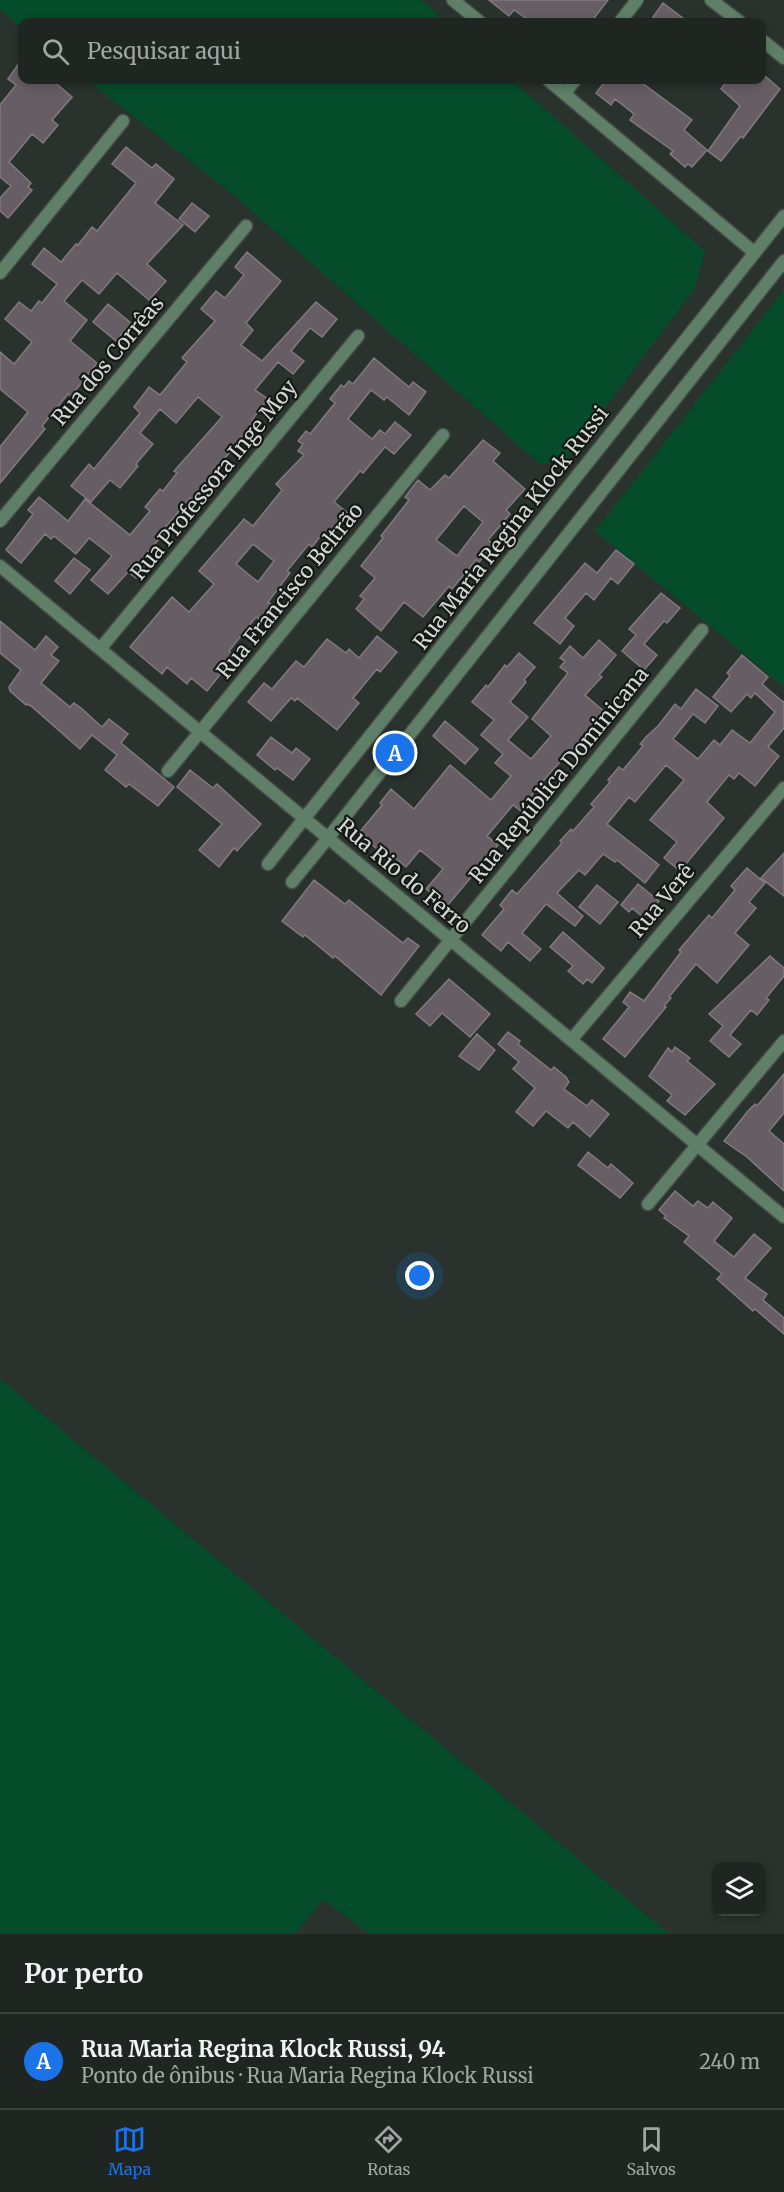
<!DOCTYPE html>
<html lang="pt">
<meta charset="utf-8">
<style>
:root{--surface:#1f2621;--page:#272e2a;--text:#f1f3f6;--muted:#a1a5a5;--line:#3c433f;--accent:#1a73e8}
body{margin:0;font-family:Merriweather,serif;background:var(--page);color:var(--text)}
.controls{position:absolute;right:18px;bottom:18px;display:grid;overflow:hidden;border-radius:12px;box-shadow:0 3px 9px #0003}
.controls button{width:54px;height:54px;display:grid;place-items:center;padding:0;border:0;border-bottom:2px solid var(--line);background:var(--surface);color:var(--text);font:30px sans-serif}
.you{position:absolute;left:420px;top:1276px;width:21px;height:21px;margin:-15px;border:4px solid #fff;border-radius:50%;background:#1a73e8;box-shadow:0 0 0 9px #1a73e833}
.badge{display:grid;place-items:center;width:39px;height:39px;border-radius:50%;background:var(--accent);color:#fff;font-size:20px;font-weight:700}
.pin{position:absolute;translate:-50% -50%;border:3px solid #fff;box-shadow:0 2px 6px #0006}
.list{margin:0;padding:0;list-style:none}
h2{display:flex;justify-content:space-between;align-items:center;height:78px;margin:0;padding:0 24px;font-size:26px}
h2 small{font-size:20px;font-weight:400;color:var(--muted)}
.list li{display:grid;grid-template-columns:39px 1fr auto;gap:18px;align-items:center;box-sizing:border-box;height:96px;padding:0 24px;border-top:2px solid var(--line)}
.list b{display:block;font-size:22px;white-space:nowrap}
.list p{margin:0;font-size:20px;white-space:nowrap;color:var(--muted)}
.list em{font-size:20px;font-style:normal;color:var(--muted)}
.icon{flex:none;width:33px;height:33px;fill:none;stroke:currentColor;stroke-width:2;stroke-linecap:round;stroke-linejoin:round}
.map{position:relative;flex:none;width:784px;height:1934px;overflow:hidden}
.search{position:absolute;background:var(--surface);box-shadow:0 3px 9px #0003;left:18px;right:18px;top:18px;height:66px;display:flex;align-items:center;gap:15px;box-sizing:border-box;padding:0 21px;border-radius:12px;color:var(--muted);font-size:22px}
.sheet{height:174px;background:var(--surface)}
nav{display:flex;justify-content:space-around;align-items:center;box-sizing:border-box;height:84px;border-top:2px solid var(--line);background:var(--surface);font-size:16px;color:var(--muted)}
nav a{display:grid;justify-items:center;gap:3px}
nav .on{color:var(--accent)}
.map>svg:first-child{display:block}
.green{fill:#054d2a}
.building{fill:#675e65;stroke:#827980;stroke-width:1.5;fill-rule:evenodd}
.lines{fill:none;stroke-linecap:round;stroke-linejoin:round}
.minor-casing{stroke:#444d47;stroke-width:15}
.tertiary-casing{stroke:#444d47;stroke-width:15}
.minor{stroke:#5f7f69;stroke-width:12}
.tertiary{stroke:#5f7f69;stroke-width:12}
.labels{text-anchor:middle;stroke-width:4.5;stroke-linejoin:round;paint-order:stroke}
.street-label{font-size:21px;fill:#d4d9d5;stroke:#151916}
</style>
<div class="map">
<svg width="784" height="1934" viewBox="0 0 784 1934">
<rect width="100%" height="100%" fill="#29322c"/>
<!-- green -->
<path class="green" d="M0,0H421L447,22H22V28L0,10Z
M87,80H512L705,251L695,288L565,461L540,464L232,194Z
M784,290V687L595,531Z
M0,1379L669,1934H370L323,1900L295,1934H0Z"/>
<!-- building -->
<path class="building" d="M489,0H608L591,22H531L514,10L509,16Z
M663,3L688,22H660L653,17Z
M22,59V80H52L72,97L52,120L58,125L43,143L32,134L9,162L31,183L28,187L32,190L8,218L0,211V198L11,186L0,177V105L16,85L8,79Z
M765,76L780,89L743,138L741,136L721,161L708,151L740,106L721,89L728,80H763Z
M606,80H638L692,120L684,130L707,150L692,167L688,164L685,167L670,154L673,151L630,120L634,114L615,99L611,105L596,93Z
M126,147L152,168L156,164L174,179L155,203L183,225L147,264L166,281L149,300L117,273L99,294L82,280L64,301L87,320L70,341L97,363L71,396L68,394L42,426L45,429L0,483V447L28,412L0,389V352L14,364L32,342L5,319L19,302L31,311L39,301L42,303L57,284L32,264L44,248L61,262L76,244L78,245L92,227L97,231L136,183L112,164Z
M192,203L209,216L195,232L179,219Z
M247,252L281,281L246,323L253,330L241,345L262,361L316,302L337,319L322,337L310,328L291,351L304,361L293,374L278,362L255,390L268,399L252,420L254,422L192,499L190,498L164,529L166,531L142,559L147,563L136,578L128,572L108,594L91,580L112,556L89,538L76,554L54,536L51,539L45,534L21,563L6,550L33,514L28,510L39,497L68,521L85,499L130,535L150,511L145,507L160,489L163,491L177,473L174,471L222,417L198,397L176,423L160,409L140,433L153,444L136,464L138,466L120,488L110,480L91,502L71,486L89,464L94,469L140,413L134,407L149,387L160,395L187,362L182,358L215,321L201,309L216,291L225,298L244,275L235,267Z
M108,304L131,323L116,341L93,322Z
M374,358L409,387L413,382L426,392L409,415L387,397L384,400L371,390L348,419L372,439L380,430L385,434L395,422L411,435L394,454L385,447L363,473L360,471L334,502L348,513L336,528L337,529L328,539L322,534L312,547L309,544L287,571L290,573L268,602L272,605L260,620L256,617L229,651L235,656L207,691L191,678L187,684L167,667L162,674L130,647L172,597L189,612L214,584L199,571L244,519L253,526L282,490L276,484L304,455L298,451L303,444L298,441L306,431L310,434L335,403L330,399L341,385L344,387L349,381L353,384ZM253,544L274,561L258,582L236,564Z
M483,440L500,453L493,461L525,489L506,510L510,514L488,540L494,545L479,562L476,560L452,589L449,586L423,617L404,602L381,631L356,609L364,599L360,596L375,578L361,566L383,538L381,536L409,500L405,497L418,480L430,490L445,475L449,478ZM464,506L483,522L457,556L436,540Z
M616,550L634,564L618,584L611,578L594,600L586,593L565,618L574,626L560,644L534,623L585,563L597,573Z
M74,558L90,570L70,594L55,581Z
M661,593L680,608L667,623L664,621L644,644L657,655L644,670L622,651L636,635L629,629Z
M0,621L35,650L46,636L58,647L51,655L59,661L41,683L70,707L74,703L81,708L102,727L109,719L128,734L121,743L174,787L158,806L129,784L126,787L105,770L117,755L92,735L80,749L31,706L27,704L26,705L10,691L9,687L21,670L0,653Z
M377,636L397,652L380,672L377,669L353,698L359,703L337,730L297,698L295,701L291,698L271,721L248,702L264,683L272,689L296,661L304,667L327,639L346,653L349,649L359,658Z
M599,640L616,655L599,675L602,677L585,695L606,713L586,735L588,737L573,754L570,751L549,774L532,795L534,797L522,812L513,805L487,836L498,845L447,906L426,889L443,869L420,850L406,867L380,845L377,849L359,833L382,805L380,803L391,789L414,809L450,765L491,800L511,776L495,763L503,754L481,735L494,720L472,702L486,685L488,687L505,665L507,667L519,653L535,667L524,680L526,682L510,702L528,717L508,740L531,759L551,736L532,719L568,673L560,667L565,661L560,658L570,646L583,658Z
M742,655L768,677L762,684L783,702L784,701V728L768,747L779,756L755,786L739,773L734,779L729,775L707,802L724,818L680,871L664,858L677,842L650,820L684,780L666,765L635,802L629,797L607,824L659,865L645,883L617,860L615,862L603,854L585,875L579,870L557,893L583,916L575,926L546,904L522,933L541,949L530,961L508,942L501,951L482,935L504,909L500,905L512,890L517,894L562,843L560,841L571,829L573,831L594,807L591,804L610,782L608,780L619,767L623,770L643,746L640,744L647,736L658,726L675,704L681,709L696,689L718,706L705,723L693,714L673,739L698,759L714,740L720,745L732,730L750,743L775,712L755,693L751,698L747,694L731,712L713,697L730,676L727,673Z
M445,721L478,749L465,764L433,736Z
M271,737L292,753L296,748L310,759L293,780L277,768L275,770L257,755Z
M190,770L213,788L217,784L261,824L237,851L234,848L219,867L199,850L222,824L177,787Z
M784,853V896L761,878Z
M747,868L765,883L749,902L756,908L735,933L749,945L717,983L696,964L669,997L671,998L664,1006L666,1007L625,1057L603,1039L629,1007L623,1002L630,992L644,1001L681,952L679,950L709,915L712,918L735,890L731,886Z
M314,880L345,904L349,900L403,943L408,938L419,946L381,995L335,956L333,958L305,935L303,937L282,921Z
M638,884L659,901L645,919L632,908L629,912L621,905Z
M597,885L618,902L600,924L579,907Z
M563,932L604,968L592,983L587,979L583,984L568,971L573,966L550,947Z
M770,956L784,968V976L766,998L769,1000L757,1015L751,1010L730,1035L741,1044L729,1057L710,1041L723,1026L709,1014Z
M449,979L490,1014L470,1037L442,1013L430,1026L416,1014Z
M508,1032L520,1041L518,1044L551,1070L554,1067L566,1077L569,1082L564,1089L587,1106L592,1100L609,1114L590,1137L573,1122L568,1128L546,1111L533,1126L516,1112L535,1088L513,1069L519,1062L498,1044Z
M477,1034L495,1050L479,1070L459,1056Z
M675,1047L690,1058L687,1061L715,1084L685,1115L667,1101L672,1095L649,1076L668,1048L672,1052Z
M784,1074V1113L769,1131L784,1144V1191L747,1157L724,1141L748,1111L755,1104L757,1106Z
M588,1152L608,1168L611,1164L633,1183L620,1198L578,1165Z
M675,1191L693,1206L698,1201L708,1208L713,1202L732,1218L714,1241L734,1257L754,1234L771,1248L745,1278L767,1294L763,1300L784,1318V1334L755,1309L753,1311L717,1279L722,1274L684,1242L689,1236L664,1218L666,1216L659,1210Z"/>
<g class="lines">
<!-- minor casing -->
<g class="minor-casing">
<path id="minor" d="M453,0L480,22
M711,0L740,22
M620,22L637,0
M762,40L784,58
M548,80L755,253
M565,93L575,80
M0,273L123,121
M0,521L246,226
M0,566L328,838L292,882
M100,649L358,336
M168,771L443,435
M268,864L784,216
M401,1001L702,630
M571,1040L784,788
M648,1204L784,1041"/>
</g>
<!-- tertiary casing -->
<g class="tertiary-casing">
<path id="tertiary" d="M784,261L328,838L784,1217"/>
</g>
<!-- minor -->
<use href="#minor" class="minor"/>
<!-- tertiary -->
<use href="#tertiary" class="tertiary"/>
</g>
<g class="labels">
<!-- street labels -->
<g class="street-label">
<text transform="translate(108 361) rotate(-50)" y="7">Rua dos Corrêas</text>
<text transform="translate(214 480) rotate(-51)" y="7">Rua Professora Inge Moy</text>
<text transform="translate(511 528) rotate(-52)" y="7">Rua Maria Regina Klock Russi</text>
<text transform="translate(290 591) rotate(-51)" y="7">Rua Francisco Beltrão</text>
<text transform="translate(559 775) rotate(-51)" y="7">Rua República Dominicana</text>
<text transform="translate(404 876) rotate(40)" y="7">Rua Rio do Ferro</text>
<text transform="translate(662 901) rotate(-50)" y="7">Rua Verê</text>
</g>
</g>
</svg>
<div class="controls">
<button><svg class="icon" aria-label="layers" viewBox="0 0 24 24"><path d="M12 4l9 5-9 5-9-5zM3 14l9 5 9-5"/></svg></button>
</div>
<div class="you"></div>
<div class="pin badge" style="left:395px;top:753px">A</div>
<div class="search"><svg class="icon" aria-label="search" viewBox="0 0 24 24"><circle cx="10" cy="10" r="6"/><path d="M15 15l6 6"/></svg>Pesquisar aqui</div>
</div>
<section class="sheet">
<h2>Por perto<small></small></h2>
<ul class="list">
<li><span class="badge">A</span><div><b>Rua Maria Regina Klock Russi, 94</b><p>Ponto de ônibus · Rua Maria Regina Klock Russi</p></div><em>240 m</em></li>
</ul>
</section>
<nav>
<a class="on"><svg class="icon" aria-label="map" viewBox="0 0 24 24"><path d="M3 6l6-2 6 2 6-2v14l-6 2-6-2-6 2zM9 4v14M15 6v14"/></svg>Mapa</a>
<a><svg class="icon" aria-label="directions" viewBox="0 0 24 24"><path d="M12 3l9 9-9 9-9-9zM9 14v-3h6M13 9l2 2-2 2"/></svg>Rotas</a>
<a><svg class="icon" aria-label="saved" viewBox="0 0 24 24"><path d="M7 4h10v16l-5-4-5 4z"/></svg>Salvos</a>
</nav>
